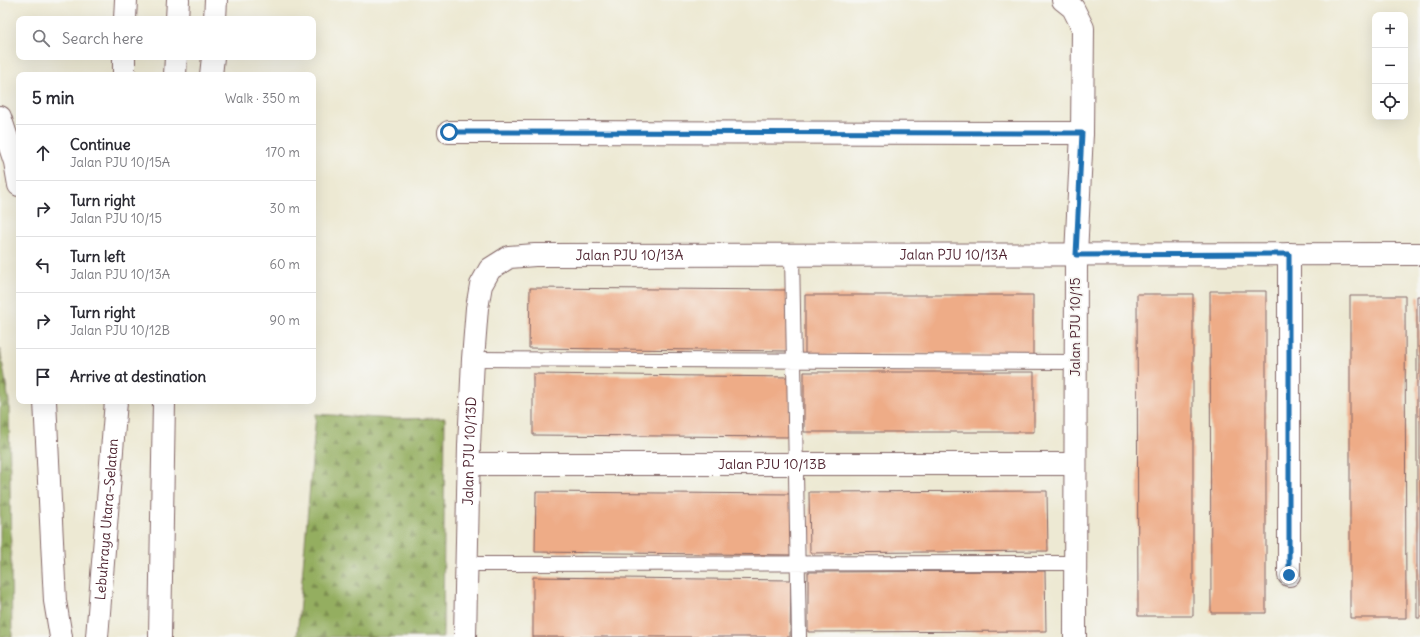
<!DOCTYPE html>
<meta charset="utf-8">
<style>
:root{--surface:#fff;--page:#f7f7f7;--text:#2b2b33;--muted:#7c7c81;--line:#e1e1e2}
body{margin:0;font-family:Delius,sans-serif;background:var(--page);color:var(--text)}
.controls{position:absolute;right:12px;top:12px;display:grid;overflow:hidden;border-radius:8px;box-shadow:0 4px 16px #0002}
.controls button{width:36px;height:36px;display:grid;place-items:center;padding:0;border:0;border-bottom:1px solid var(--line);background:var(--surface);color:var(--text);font:20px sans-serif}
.stop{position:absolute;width:12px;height:12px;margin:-9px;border:3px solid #1f6fb2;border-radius:50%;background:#fff}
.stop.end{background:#1f6fb2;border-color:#fff;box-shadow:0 1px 4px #0008}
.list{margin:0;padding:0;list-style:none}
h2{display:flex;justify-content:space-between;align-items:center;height:52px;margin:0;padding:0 16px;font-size:17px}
h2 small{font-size:13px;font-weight:400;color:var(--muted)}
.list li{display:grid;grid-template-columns:26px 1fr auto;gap:12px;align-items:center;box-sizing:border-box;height:56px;padding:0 16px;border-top:1px solid var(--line)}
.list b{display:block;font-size:15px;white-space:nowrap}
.list p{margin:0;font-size:13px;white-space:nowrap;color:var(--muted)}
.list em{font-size:13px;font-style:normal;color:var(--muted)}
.icon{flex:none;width:22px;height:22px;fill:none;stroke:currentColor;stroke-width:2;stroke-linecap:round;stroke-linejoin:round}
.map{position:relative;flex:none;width:1420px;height:637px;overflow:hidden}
.search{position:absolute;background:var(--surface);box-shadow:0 4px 16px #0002;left:16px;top:16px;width:300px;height:44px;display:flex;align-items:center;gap:10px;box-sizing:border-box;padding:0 14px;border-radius:8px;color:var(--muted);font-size:15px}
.panel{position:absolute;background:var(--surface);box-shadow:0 4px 16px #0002;left:16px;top:72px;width:300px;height:332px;border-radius:8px}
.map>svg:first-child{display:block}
.forest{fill:url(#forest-firs);stroke:#6f6646}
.building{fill:#eeac87}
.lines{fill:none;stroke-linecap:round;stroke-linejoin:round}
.lane-casing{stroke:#836666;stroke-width:16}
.street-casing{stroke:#836666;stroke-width:24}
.highway-casing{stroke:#836666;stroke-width:24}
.lane{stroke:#fff;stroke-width:14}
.street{stroke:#fff;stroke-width:22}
.highway{stroke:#fff;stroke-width:22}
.route{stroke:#1f6fb2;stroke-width:5}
.labels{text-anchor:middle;stroke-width:3.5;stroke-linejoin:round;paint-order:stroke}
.street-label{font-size:14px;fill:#4a1f2b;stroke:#f6f6f2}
</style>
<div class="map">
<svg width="1420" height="637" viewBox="0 0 1420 637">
<defs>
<pattern id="forest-firs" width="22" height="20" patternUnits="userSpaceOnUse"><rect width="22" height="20" fill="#94ae60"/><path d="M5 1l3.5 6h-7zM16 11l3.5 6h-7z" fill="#7b8d4f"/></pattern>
</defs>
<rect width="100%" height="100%" fill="#f6f6f2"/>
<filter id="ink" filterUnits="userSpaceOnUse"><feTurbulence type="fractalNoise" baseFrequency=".025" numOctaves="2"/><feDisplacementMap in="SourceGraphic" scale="8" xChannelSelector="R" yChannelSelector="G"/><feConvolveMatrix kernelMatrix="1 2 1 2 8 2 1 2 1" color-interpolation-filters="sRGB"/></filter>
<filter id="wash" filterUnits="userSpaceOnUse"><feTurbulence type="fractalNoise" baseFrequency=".012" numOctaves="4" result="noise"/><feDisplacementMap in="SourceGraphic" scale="16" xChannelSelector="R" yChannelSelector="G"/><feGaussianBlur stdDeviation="0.9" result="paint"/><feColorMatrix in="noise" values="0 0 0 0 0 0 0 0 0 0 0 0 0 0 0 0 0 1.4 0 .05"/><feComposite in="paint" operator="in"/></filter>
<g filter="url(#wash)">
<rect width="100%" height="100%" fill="#ede9d3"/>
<!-- forest -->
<path class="forest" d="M0,348L9,402L12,637H0Z
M316,414L395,419L445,418L443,637H297Z"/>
<g id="blocks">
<!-- building -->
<path class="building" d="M530,288L787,290V351L529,348Z
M1210,291H1266V613H1211Z
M1137,294H1193V616H1138Z
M805,295H1033V355L805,354Z
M1350,296H1405L1406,618H1350Z
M1417,296H1420V618H1417Z
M804,372H1034V432H804Z
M533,374L791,377L790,437L533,435Z
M1047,491L1048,551L810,553L809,492Z
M536,492L794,494L793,555L535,552Z
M1045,571L1046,631L808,632V572Z
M533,577L791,580L790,637H533Z"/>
</g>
</g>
<g filter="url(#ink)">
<use href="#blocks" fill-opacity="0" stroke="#836666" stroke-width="1"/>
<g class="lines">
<!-- lane casing -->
<g class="lane-casing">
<path id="lane" d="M792,255L799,637
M473,359L1075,362
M467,564L1075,563"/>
</g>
<!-- street casing -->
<g class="street-casing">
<g id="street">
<path d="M1063,0L1073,8L1083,28L1082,133L1076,255L1075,637"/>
<path d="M449,132L1082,133"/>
<path d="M1289,254V575"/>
<path id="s1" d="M469,464H1075"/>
<path id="s2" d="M465,637L469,446L473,359L477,308L481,285L490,269L509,257L535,255L1420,254"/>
</g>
</g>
<!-- highway casing -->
<g class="highway-casing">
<g id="highway">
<path d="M125,19L126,0"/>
<path d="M177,19L178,0"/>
<path d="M215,19L216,0"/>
<path d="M124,75V57"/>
<path d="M175,75L176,57"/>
<path d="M211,75L213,57"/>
<path d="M0,117L15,162L19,185"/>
<path d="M45,401L55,601L61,637"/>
<path id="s3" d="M97,637L116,401"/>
<path d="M160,637L164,401"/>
</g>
</g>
<!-- lane -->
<use href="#lane" class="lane"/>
<!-- street -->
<use href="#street" class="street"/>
<!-- highway -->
<use href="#highway" class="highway"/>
</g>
</g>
<g class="lines" filter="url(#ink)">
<!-- route -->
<path class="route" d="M449,132L1082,133L1076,255L1289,254V575"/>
</g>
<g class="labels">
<!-- street labels -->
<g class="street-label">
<text dy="5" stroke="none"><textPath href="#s2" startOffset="514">Jalan PJU 10/13A</textPath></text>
<text dy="5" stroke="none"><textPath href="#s2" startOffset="838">Jalan PJU 10/13A</textPath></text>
<text transform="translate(1075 327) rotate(-90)" y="5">Jalan PJU 10/15</text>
<text dy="5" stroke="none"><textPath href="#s2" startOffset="186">Jalan PJU 10/13D</textPath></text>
<text dy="5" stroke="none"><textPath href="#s1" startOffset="303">Jalan PJU 10/13B</textPath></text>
<text dy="5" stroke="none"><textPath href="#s3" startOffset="118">Lebuhraya Utara–Selatan</textPath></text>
</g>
</g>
</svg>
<div class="controls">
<button>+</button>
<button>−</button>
<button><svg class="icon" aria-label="locate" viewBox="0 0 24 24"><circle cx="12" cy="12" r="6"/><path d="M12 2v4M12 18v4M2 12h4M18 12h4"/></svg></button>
</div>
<div class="stop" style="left:449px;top:132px"></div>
<div class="stop end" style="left:1289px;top:575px"></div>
<div class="search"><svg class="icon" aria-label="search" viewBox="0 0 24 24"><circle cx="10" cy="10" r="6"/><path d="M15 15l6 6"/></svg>Search here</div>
<section class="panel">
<h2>5 min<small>Walk · 350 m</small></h2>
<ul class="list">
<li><svg class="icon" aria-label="ahead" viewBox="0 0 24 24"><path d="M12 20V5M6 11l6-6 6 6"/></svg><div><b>Continue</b><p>Jalan PJU 10/15A</p></div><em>170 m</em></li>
<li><svg class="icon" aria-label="right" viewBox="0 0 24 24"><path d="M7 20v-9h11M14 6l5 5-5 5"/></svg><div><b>Turn right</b><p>Jalan PJU 10/15</p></div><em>30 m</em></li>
<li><svg class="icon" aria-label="left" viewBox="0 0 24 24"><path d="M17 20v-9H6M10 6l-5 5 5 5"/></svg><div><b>Turn left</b><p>Jalan PJU 10/13A</p></div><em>60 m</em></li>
<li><svg class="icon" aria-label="right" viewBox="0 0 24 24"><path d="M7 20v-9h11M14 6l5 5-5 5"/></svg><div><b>Turn right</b><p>Jalan PJU 10/12B</p></div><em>90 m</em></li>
<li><svg class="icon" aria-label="arrive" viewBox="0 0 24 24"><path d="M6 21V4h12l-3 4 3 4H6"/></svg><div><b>Arrive at destination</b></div></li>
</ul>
</section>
</div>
